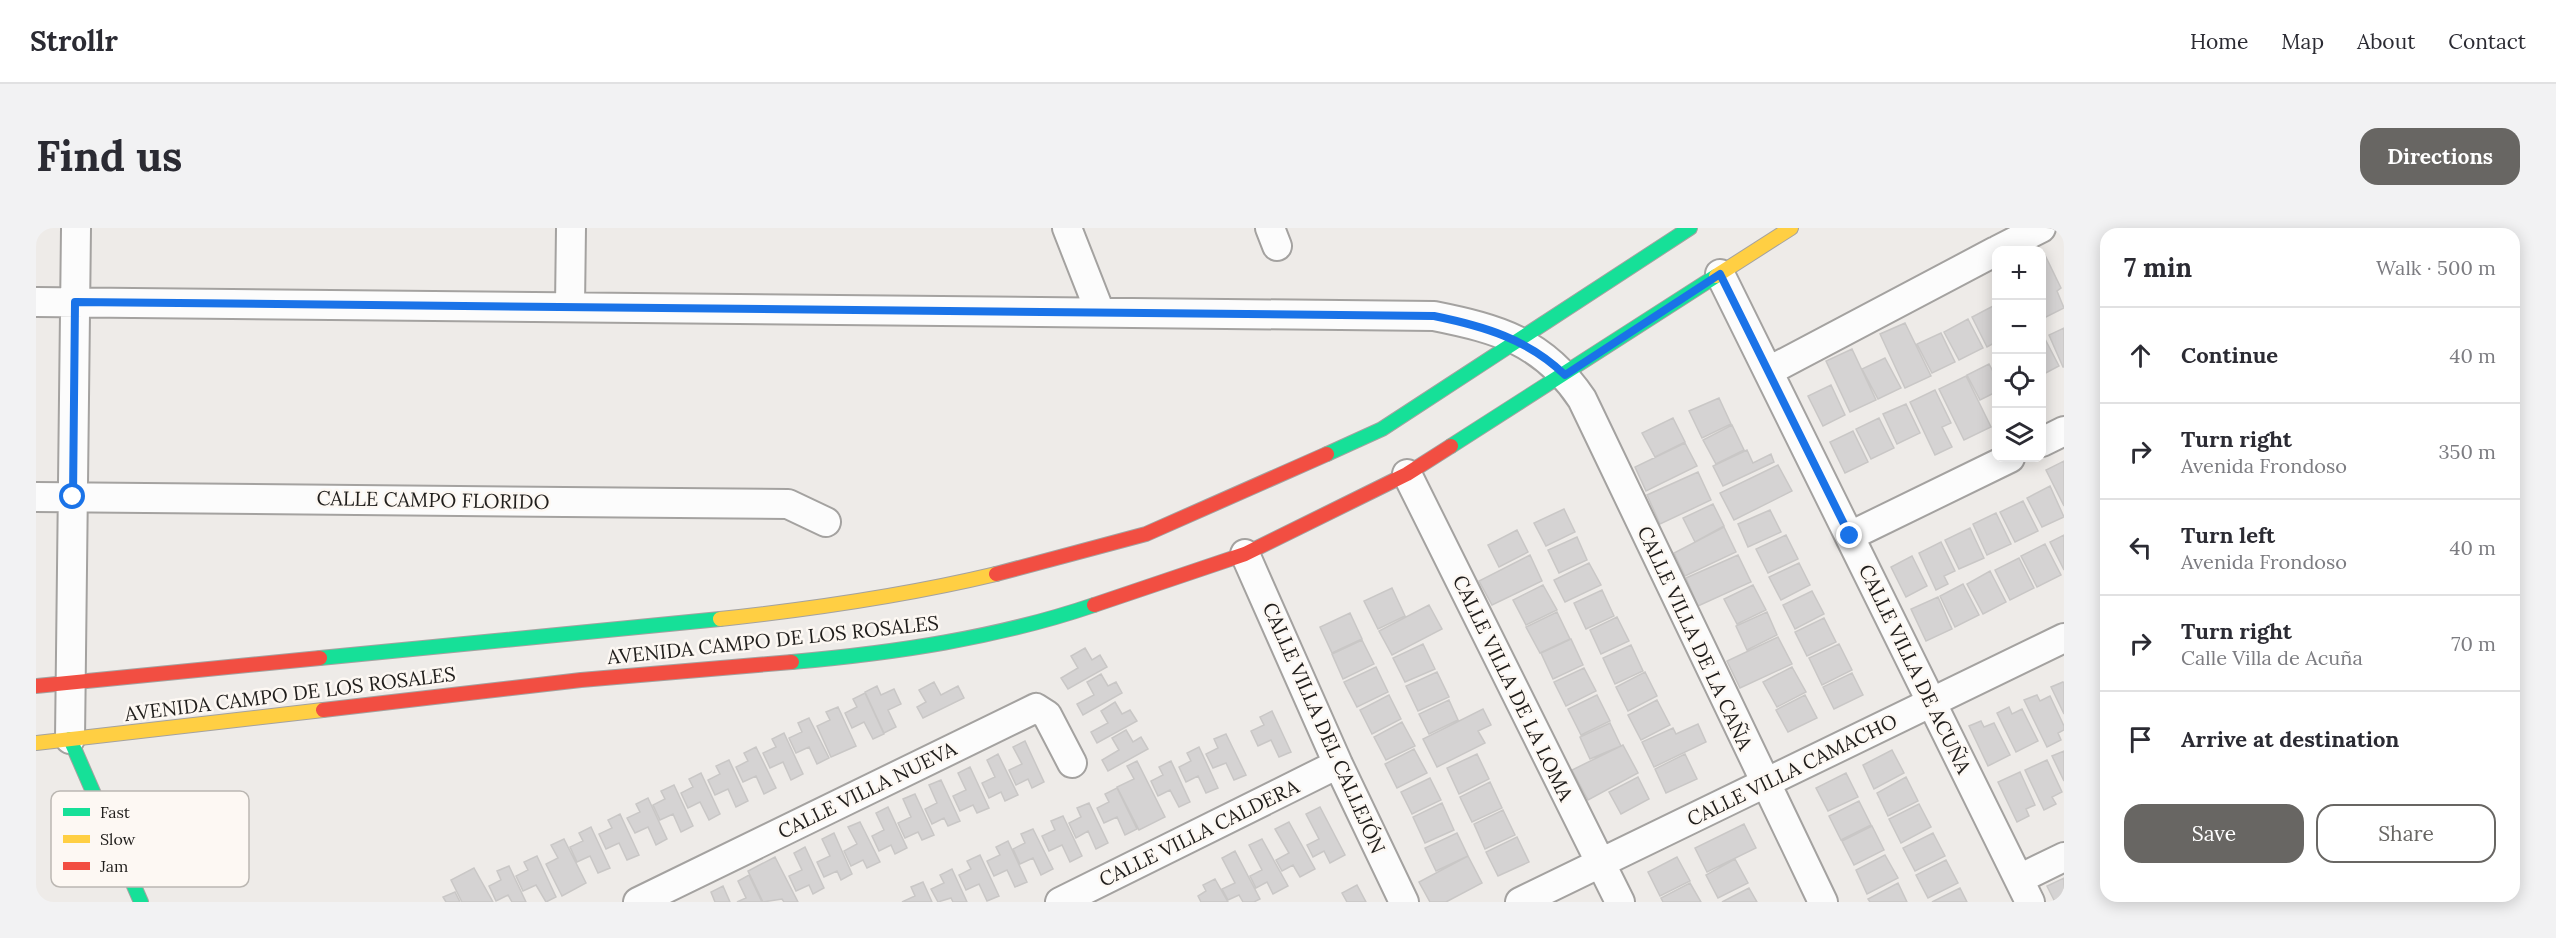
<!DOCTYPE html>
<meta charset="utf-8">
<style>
:root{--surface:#fff;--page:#f2f2f3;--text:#2b2b33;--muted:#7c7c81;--line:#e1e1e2;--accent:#686663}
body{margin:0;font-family:Lora,serif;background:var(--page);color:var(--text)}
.controls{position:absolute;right:18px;top:18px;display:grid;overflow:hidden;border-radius:12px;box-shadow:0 3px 15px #0003}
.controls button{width:54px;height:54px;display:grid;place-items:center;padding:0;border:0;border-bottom:2px solid var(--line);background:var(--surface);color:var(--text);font:30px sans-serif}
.stop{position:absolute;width:18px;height:18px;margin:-14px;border:4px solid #1a73e8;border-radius:50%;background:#fff}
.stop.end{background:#1a73e8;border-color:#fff;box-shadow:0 2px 6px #0008}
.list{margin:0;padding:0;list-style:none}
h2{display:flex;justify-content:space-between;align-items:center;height:78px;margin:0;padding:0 24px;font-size:26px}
h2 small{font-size:20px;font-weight:400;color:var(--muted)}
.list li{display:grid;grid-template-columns:39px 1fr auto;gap:18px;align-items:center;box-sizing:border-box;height:96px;padding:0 24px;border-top:2px solid var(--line)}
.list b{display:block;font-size:22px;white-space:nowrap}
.list p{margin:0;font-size:20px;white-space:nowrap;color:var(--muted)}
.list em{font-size:20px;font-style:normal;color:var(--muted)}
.actions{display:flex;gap:12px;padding:18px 24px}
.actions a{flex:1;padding:14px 0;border:2px solid var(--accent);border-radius:18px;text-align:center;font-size:21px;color:var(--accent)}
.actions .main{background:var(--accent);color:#fff}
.icon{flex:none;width:33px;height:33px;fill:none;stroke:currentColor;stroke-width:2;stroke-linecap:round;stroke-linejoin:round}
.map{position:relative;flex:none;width:2028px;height:674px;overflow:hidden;border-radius:18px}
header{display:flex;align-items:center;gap:36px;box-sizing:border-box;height:84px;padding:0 30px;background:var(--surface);border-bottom:2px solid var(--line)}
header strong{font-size:28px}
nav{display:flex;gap:33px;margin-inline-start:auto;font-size:21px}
.intro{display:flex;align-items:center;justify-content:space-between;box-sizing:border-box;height:144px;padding:0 36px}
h1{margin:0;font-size:42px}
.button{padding:15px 27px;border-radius:18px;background:var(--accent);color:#fff;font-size:21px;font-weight:700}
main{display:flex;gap:36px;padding:0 36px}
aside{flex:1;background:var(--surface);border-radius:18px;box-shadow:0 3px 15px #0003}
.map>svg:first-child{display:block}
.building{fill:#d5d3d3;stroke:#c9c7c6;stroke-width:1.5}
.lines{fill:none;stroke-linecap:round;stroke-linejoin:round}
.street-casing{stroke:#a4a2a0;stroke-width:32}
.fast-casing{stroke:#a4a2a0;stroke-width:16}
.slow-casing{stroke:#a4a2a0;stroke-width:16}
.jam-casing{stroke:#a4a2a0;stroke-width:16}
.street{stroke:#fcfcfc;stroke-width:28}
.fast{stroke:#16e098;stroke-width:14}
.slow{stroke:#ffcf43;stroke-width:14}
.jam{stroke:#f24e42;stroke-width:14}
.route{stroke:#1a73e8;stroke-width:8}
.labels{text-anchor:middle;stroke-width:5;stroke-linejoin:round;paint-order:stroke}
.street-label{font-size:20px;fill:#201e1c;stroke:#fdf8f3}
.key{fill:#fdf8f3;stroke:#bbb7b2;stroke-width:1.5}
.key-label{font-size:16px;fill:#201e1c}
</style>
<header>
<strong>Strollr</strong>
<nav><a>Home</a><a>Map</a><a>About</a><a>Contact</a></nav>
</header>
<div class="intro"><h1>Find us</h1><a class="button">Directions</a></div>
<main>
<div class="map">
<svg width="2028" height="674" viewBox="0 0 2028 674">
<rect width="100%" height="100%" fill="#eeebe8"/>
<!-- building -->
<path class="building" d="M2007,23L2025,60L2021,63L2028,80L2006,91Z
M1959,77L1960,114L1951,119L1936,89Z
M1932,91L1947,120L1923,132L1908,104Z
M1869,95L1895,148L1869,160L1844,106Z
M2028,100V139H2027L2013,107Z
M1905,105L1919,134L1896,145L1881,116Z
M2008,109L2023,138L2006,147V110Z
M1816,121L1840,172L1814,184L1790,133Z
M1849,130L1865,160L1842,171L1826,141Z
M1953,136L1960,149V164L1944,172L1931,147Z
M1930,148L1955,199L1928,212L1903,161Z
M1795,157L1809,187L1787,198L1772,168Z
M1899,162L1915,195L1906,199L1916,219L1899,227L1874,174Z
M1683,170L1695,196L1666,210L1653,183Z
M1870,176L1884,205L1861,216L1847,186Z
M1637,190L1649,214L1619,229L1606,205Z
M1843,190L1858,220L1835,231L1820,201Z
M1696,197L1708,222L1680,236L1667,212Z
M1817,203L1832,234L1809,245L1794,214Z
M1649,215L1661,238L1610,263L1599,239Z
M1711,222L1717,235L1735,226L1738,234L1687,258L1677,238Z
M2028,233V278L2010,242Z
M1742,237L1756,263L1698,292L1684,265Z
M1662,244L1675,272L1624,296L1611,267Z
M2014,258L2028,289L2006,299L1991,270Z
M1987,273L2002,303L1979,314L1964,284Z
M1677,276L1688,298L1659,314L1647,290Z
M1528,281L1539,304L1510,318L1498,295Z
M1734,282L1745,304L1712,319L1702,296Z
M1960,285L1975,316L1951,327L1937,296Z
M1688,299L1700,324L1649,348L1638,325Z
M1934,300L1948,330L1923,341L1909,312Z
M1481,302L1492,324L1463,339L1452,317Z
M1750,307L1762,331L1732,345L1720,321Z
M2028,307V342L2014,314Z
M1541,309L1551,332L1523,345L1512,322Z
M1905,314L1919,343L1908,348L1912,356L1900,362L1883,325Z
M2009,316L2025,347L2001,359L1985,328Z
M1494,327L1506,353L1456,377L1443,353Z
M1702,327L1715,354L1662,378L1650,350Z
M1876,328L1891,358L1870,369L1855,339Z
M1983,330L1998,360L1974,372L1959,342Z
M1553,335L1565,357L1529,374L1518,352Z
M1763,335L1774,357L1745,372L1733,349Z
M1954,343L1970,374L1947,386L1931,356Z
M1927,356L1943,387L1919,399L1904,368Z
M1507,357L1521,382L1490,397L1477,372Z
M1717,357L1730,382L1701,396L1688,371Z
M1356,360L1369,388L1342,401L1328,373Z
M1566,362L1578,388L1550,401L1538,375Z
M1776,363L1788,386L1759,401L1747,377Z
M1902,369L1916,401L1890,413L1875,381Z
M1393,377L1406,401L1356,427L1343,403Z
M1521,384L1534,411L1504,425L1490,399Z
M1731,384L1741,407L1711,422L1700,398Z
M1314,385L1326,411L1296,425L1284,399Z
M1581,389L1593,413L1565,426L1554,402Z
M1788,390L1800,414L1771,428L1759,404Z
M1742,409L1756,436L1704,460L1691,433Z
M1535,411L1547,437L1517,451L1505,425Z
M1326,412L1338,436L1307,451L1296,426Z
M1387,416L1399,441L1369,454L1357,430Z
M1803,416L1816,442L1786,457L1773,430Z
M1595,417L1607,443L1579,456L1567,430Z
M1049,420L1056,432L1064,427L1071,439L1032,461L1025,450L1042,440L1035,428Z
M1340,439L1352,464L1321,479L1308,454Z
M1756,439L1770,464L1741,479L1727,454Z
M1548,440L1560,463L1530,478L1518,454Z
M1401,444L1413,469L1382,483L1370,458Z
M1609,444L1621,468L1592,483L1580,459Z
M1816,445L1827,467L1798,481L1787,459Z
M1065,446L1072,458L1080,454L1086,465L1047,487L1041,476L1058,467L1051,454Z
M898,454L905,467L922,458L928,470L887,490L881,479L890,474L883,462Z
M2027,454L2028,455V486L2015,459Z
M841,458L845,467L858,461L865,476L852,482L860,499L848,505L829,464Z
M829,465L848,506L837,511L828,494L816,500L809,485L821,479L817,471Z
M1353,467L1365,491L1336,506L1324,482Z
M1561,467L1574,493L1545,507L1532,481Z
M1769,467L1781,490L1752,504L1740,482Z
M2001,467L2004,473L2014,468L2028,498V502L2022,505L2025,512L2011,519L1988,472Z
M1413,472L1422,492L1393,506L1383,486Z
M1621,472L1634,497L1605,512L1592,487Z
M1079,474L1086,486L1094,482L1101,493L1061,515L1055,504L1072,495L1065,483Z
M802,479L820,518L795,529L781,498L794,492L790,484Z
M1973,479L1976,486L1986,481L2002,513L1980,524L1961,485Z
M1447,481L1455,497L1442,503L1449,515L1401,539L1387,511Z
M1236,483L1255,524L1243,529L1235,512L1222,518L1215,503L1228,497L1224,489Z
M773,490L793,530L781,536L773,519L760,525L753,510L766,504L762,495Z
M1945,493L1948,499L1958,495L1974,527L1952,538L1933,498Z
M1366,494L1379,518L1350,532L1338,509Z
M1574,495L1585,518L1554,531L1544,509Z
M1662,496L1670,514L1618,539L1606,514L1637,500L1640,506Z
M1090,502L1097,514L1105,509L1112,521L1072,543L1066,532L1083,522L1076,510Z
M748,505L767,546L755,552L747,534L734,540L727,525L740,519L736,511Z
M1190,506L1210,547L1198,552L1190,535L1177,540L1170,526L1182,520L1178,511Z
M989,513L1008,554L996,560L992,551L980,557L973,542L986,536L977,519Z
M1587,517L1602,545L1552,572L1536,542Z
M720,519L740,560L728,566L720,548L707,554L700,539L712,533L708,525Z
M1163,519L1182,560L1170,565L1162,548L1150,554L1143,539L1155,533L1151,525Z
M1378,521L1391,545L1361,560L1349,536Z
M1856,522L1868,545L1838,561L1827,537Z
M2028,523V553L2016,528Z
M962,526L982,567L969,573L965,564L953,570L946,555L959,549L951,532Z
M1441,526L1453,551L1423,566L1411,540Z
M1649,526L1661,551L1630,565L1619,541Z
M693,532L712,573L700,579L692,561L679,567L672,552L684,546L680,538Z
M2011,532L2026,564L2016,569L2020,576L2008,582L1989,542Z
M1101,533L1129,589L1103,602L1081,559L1098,551L1091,538Z
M1135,533L1154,574L1143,579L1134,562L1122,568L1115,553L1127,547L1123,539Z
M934,539L953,580L941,585L937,577L924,583L917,568L930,562L922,545Z
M1984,544L1999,577L1990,581L1993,588L1981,594L1962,554Z
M665,545L684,586L673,592L664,574L652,580L645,565L657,559L653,551Z
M1810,545L1822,569L1792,583L1780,560Z
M1602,549L1613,571L1585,586L1573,564Z
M1870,549L1882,573L1852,588L1841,565Z
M1394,550L1405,572L1376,586L1365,564Z
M905,552L924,593L912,598L908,590L896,596L889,581L901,575L893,557Z
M1454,554L1466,580L1436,594L1424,569Z
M638,557L657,598L645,604L637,586L624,592L617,577L629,571L625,563Z
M1081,560L1101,601L1089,607L1081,589L1068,595L1061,580L1073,574L1069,566Z
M879,566L898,607L886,612L882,604L869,610L862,595L875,589L867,571Z
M612,570L631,611L620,617L612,599L599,605L591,590L604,584L600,576Z
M1823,573L1835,597L1805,612L1793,588Z
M1053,575L1072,615L1060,621L1052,603L1040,610L1033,595L1045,589L1041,580Z
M1406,575L1418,602L1389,615L1377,589Z
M1883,576L1895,599L1865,615L1853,591Z
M852,579L871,620L859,626L855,617L843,623L836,608L848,602L840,585Z
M1284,579L1309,627L1294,635L1288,623L1277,629L1271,617L1283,611L1270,586Z
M1467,582L1479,607L1449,621L1438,596Z
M584,586L603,627L591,632L583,615L570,621L563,606L576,600L572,592Z
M1027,588L1046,628L1034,634L1026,617L1013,623L1006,608L1019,602L1015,593Z
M824,594L844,634L831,640L827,632L815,638L808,623L821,616L812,599Z
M1253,594L1279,641L1264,649L1257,637L1246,643L1240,632L1253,625L1239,601Z
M1708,596L1720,620L1671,644L1659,620Z
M1836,598L1848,622L1818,637L1806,613Z
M555,599L574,640L562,645L554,628L541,634L534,619L547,613L543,605Z
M997,601L1017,641L1005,647L997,630L984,636L977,621L989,615L985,606Z
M798,605L816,646L805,652L801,643L788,649L781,634L794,628L786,611Z
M1421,605L1432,628L1400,643L1389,620Z
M1897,605L1909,628L1879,643L1867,620Z
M1481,609L1493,634L1462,648L1450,624Z
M528,611L550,655L526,668L510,636L522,630L515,617Z
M1226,611L1252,658L1237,666L1231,654L1220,660L1214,648L1226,642L1213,617Z
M972,613L991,654L979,659L971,642L958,648L951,633L964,627L960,619Z
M769,619L788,660L777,666L773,657L760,663L753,648L766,642L758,625Z
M1199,623L1224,671L1218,674H1207L1203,667L1192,672L1186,661L1199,655L1186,630Z
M944,627L963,668L951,673L943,656L930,662L923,647L935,641L931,633Z
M1849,627L1862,650L1831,666L1820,642Z
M501,628L520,669L510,674L500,657L487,663L480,648L492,642L488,634Z
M1432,628L1446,655L1410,674H1394L1383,654Z
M739,629L762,674H748L746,671L727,674L712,643Z
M1641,629L1654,653L1624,668L1612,644Z
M1699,631L1712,655L1682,670L1670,647Z
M1910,632L1922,655L1892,670L1880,647Z
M473,638L490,674H476L472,667L460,673L453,658L465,652L461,643Z
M438,640L457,674H426L415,652Z
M916,641L931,674H917L915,670L902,674L895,661L908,655L904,647Z
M713,647L726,674H701L710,670L702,653Z
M2028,650V674H2019L2011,658Z
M1179,651L1192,674H1165L1162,668L1170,663L1167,657Z
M887,654L896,674H866L879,668L875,659Z
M1654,655L1665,674H1627L1625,670Z
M1862,655L1871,674H1834L1832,671Z
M1321,657L1330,674H1311L1306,665Z
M687,658L694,674H679L675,664Z
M1713,660L1721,674H1686Z
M1924,660L1931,674H1896Z
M419,664L424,674H410L407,669Z"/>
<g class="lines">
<!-- street casing -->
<g class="street-casing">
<path id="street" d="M1031,0L1064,84
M1234,0L1241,18
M1962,22L2005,0
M1684,46L1994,674
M0,74L1398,88C1463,101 1508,114 1546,171L1787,674
M534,78L535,0
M1733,143L1960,23
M2006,214L2028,203
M1371,246L1584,674
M0,269L752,276L790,294
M1814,308L1974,230
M1209,326L1302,536L1368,674
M34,511L40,0
M1983,651L2028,629
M602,674L1000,480L1011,487L1036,535
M1024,674L1302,536
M1484,674L2028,410"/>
</g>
<!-- fast casing -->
<g class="fast-casing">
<path id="fast" d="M1415,218L1680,48
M1291,226L1346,201L1654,0
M284,430L684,391
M756,434C858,425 961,410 1058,377
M34,511L105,674"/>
</g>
<!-- slow casing -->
<g class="slow-casing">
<path id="slow" d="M1680,48L1755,0
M684,391C777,381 868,368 960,346
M0,515L287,482"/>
</g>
<!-- jam casing -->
<g class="jam-casing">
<path id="jam" d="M960,346L1110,306L1291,226
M1058,377L1209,326L1371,246L1415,218
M0,458L284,430
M287,482L545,452L756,434"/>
</g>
<!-- street -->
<use href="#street" class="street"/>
<!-- fast -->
<use href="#fast" class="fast"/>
<!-- slow -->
<use href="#slow" class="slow"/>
<!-- jam -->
<use href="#jam" class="jam"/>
</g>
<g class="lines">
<!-- route -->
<path class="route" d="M37,269L39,74L1398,88C1447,98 1492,111 1529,147L1684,46L1814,308"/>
</g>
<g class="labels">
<!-- street labels -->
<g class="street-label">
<text transform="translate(397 272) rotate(1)" y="7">CALLE CAMPO FLORIDO</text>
<text transform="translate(1659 410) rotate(65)" y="7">CALLE VILLA DE LA CAÑA</text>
<text transform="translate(737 412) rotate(-6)" y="7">AVENIDA CAMPO DE LOS ROSALES</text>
<text transform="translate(1879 441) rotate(64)" y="7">CALLE VILLA DE ACUÑA</text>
<text transform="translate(1477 460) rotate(64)" y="7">CALLE VILLA DE LA LOMA</text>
<text transform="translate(254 466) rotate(-7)" y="7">AVENIDA CAMPO DE LOS ROSALES</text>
<text transform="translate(1288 500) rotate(66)" y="7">CALLE VILLA DEL CALLEJÓN</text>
<text transform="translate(1756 542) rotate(-26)" y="7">CALLE VILLA CAMACHO</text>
<text transform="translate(831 562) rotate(-26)" y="7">CALLE VILLA NUEVA</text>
<text transform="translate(1163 605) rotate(-26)" y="7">CALLE VILLA CALDERA</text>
</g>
</g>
<!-- legend -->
<rect x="15" y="563" width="198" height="96" rx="9" class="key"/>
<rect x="27" y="580" width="27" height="8" fill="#16e098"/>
<rect x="27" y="607" width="27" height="8" fill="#ffcf43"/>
<rect x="27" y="634" width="27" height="8" fill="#f24e42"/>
<g class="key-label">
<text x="64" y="590">Fast</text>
<text x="64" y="617">Slow</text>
<text x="64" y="644">Jam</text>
</g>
</svg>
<div class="controls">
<button>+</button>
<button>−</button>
<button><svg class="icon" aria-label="locate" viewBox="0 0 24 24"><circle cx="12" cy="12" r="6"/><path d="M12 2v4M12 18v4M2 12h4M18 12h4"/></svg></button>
<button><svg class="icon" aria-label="layers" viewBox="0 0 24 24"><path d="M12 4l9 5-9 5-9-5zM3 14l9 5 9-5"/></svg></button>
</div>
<div class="stop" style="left:37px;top:269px"></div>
<div class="stop end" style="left:1814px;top:308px"></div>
</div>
<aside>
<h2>7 min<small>Walk · 500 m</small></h2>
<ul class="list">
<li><svg class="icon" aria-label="ahead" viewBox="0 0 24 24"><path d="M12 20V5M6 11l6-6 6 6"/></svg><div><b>Continue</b></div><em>40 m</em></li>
<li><svg class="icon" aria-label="right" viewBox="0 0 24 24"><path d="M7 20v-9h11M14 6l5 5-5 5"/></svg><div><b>Turn right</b><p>Avenida Frondoso</p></div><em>350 m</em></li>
<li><svg class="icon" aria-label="left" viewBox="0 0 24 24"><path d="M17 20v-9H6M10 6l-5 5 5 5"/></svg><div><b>Turn left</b><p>Avenida Frondoso</p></div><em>40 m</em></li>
<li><svg class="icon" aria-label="right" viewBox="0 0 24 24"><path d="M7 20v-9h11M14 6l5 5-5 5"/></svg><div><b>Turn right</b><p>Calle Villa de Acuña</p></div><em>70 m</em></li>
<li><svg class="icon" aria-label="arrive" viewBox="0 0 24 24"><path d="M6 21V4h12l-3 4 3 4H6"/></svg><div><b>Arrive at destination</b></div></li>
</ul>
<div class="actions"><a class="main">Save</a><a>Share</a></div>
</aside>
</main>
